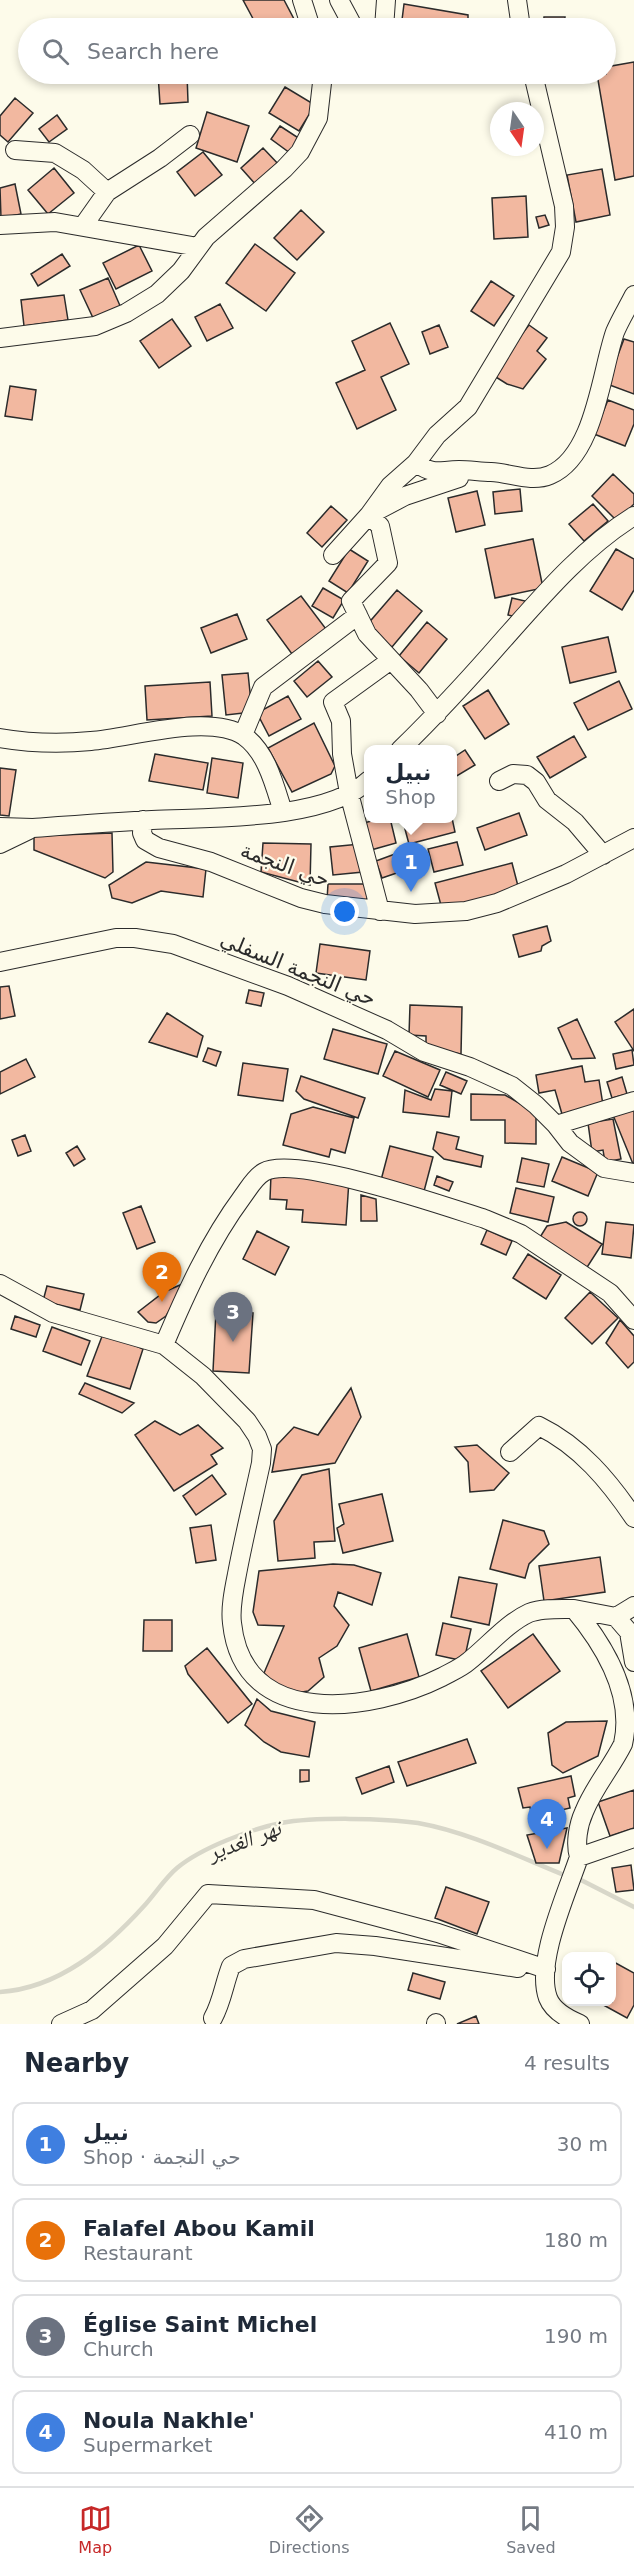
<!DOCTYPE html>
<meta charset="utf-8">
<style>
:root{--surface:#fff;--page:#f2f2f3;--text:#1f2937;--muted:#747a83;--line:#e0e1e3;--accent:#c62828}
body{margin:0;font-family:"DejaVu Sans","Noto Naskh Arabic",sans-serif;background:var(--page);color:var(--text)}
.controls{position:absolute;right:18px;bottom:18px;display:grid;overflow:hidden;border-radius:12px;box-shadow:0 3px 9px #0003}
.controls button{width:54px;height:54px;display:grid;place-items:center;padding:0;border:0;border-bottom:2px solid var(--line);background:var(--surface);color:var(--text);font:30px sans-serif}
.compass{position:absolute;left:490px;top:102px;width:54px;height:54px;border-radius:50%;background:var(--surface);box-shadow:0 3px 9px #0003;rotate:167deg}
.you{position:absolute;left:345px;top:912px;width:21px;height:21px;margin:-15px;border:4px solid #fff;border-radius:50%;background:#1a73e8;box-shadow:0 0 0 9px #1a73e833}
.badge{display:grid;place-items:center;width:39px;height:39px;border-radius:50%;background:var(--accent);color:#fff;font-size:20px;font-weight:700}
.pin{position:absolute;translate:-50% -50px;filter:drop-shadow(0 2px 3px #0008)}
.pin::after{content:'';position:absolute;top:32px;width:21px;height:18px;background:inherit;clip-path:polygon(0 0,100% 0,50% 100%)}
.popup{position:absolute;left:364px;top:745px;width:93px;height:78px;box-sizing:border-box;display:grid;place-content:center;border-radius:12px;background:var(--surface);filter:drop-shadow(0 2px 4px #0005);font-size:20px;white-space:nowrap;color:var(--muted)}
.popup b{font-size:22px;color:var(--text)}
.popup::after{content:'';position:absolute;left:50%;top:100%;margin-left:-12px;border:12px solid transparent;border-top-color:var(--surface)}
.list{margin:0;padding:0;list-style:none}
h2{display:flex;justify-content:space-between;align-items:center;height:78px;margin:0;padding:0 24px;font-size:26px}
h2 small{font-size:20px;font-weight:400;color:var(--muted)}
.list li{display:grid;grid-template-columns:39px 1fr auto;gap:18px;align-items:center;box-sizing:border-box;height:84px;margin:0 12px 12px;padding:0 12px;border:2px solid var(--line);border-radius:12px}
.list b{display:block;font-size:22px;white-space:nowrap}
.list p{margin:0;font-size:20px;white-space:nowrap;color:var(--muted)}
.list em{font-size:20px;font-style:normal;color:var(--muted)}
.icon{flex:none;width:33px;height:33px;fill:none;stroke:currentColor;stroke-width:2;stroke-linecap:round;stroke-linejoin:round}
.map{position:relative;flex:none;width:634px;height:2024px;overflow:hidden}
.search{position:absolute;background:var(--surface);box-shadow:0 3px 9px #0003;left:18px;right:18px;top:18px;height:66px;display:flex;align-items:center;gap:15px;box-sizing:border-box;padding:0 21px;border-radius:33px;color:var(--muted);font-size:22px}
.sheet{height:462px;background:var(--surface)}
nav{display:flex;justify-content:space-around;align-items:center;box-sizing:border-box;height:84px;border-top:2px solid var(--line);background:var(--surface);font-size:16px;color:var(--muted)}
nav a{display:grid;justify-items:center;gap:3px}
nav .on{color:var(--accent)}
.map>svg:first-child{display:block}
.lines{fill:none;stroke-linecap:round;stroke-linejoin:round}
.stream{stroke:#d8d7c9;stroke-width:4.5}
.building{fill:#f2b8a0;stroke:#2b2b2b;stroke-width:1.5}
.minor-casing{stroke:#2b2b2b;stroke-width:20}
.minor{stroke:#fdfbea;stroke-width:18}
.labels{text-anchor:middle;stroke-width:4.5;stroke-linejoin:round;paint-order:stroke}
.street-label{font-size:21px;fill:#2b2b2b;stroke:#fdfbea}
.water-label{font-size:22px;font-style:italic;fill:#2b2b2b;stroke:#fdfbea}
</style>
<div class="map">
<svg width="634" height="2024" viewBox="0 0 634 2024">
<rect width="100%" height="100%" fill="#fdfbea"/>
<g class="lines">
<!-- stream -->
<path class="stream" d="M581,1880L634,1907
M0,1992C59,1988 106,1948 144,1906C155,1894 165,1878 177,1868C201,1848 251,1829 281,1823C314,1817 385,1818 418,1823C468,1832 517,1856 564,1875"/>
</g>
<!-- building -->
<path class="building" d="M243,0H284L295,21V28H258Z
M404,4L468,15V28H401Z
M544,17H565L564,28H543Z
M634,62V176L615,180L597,74H606V67Z
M158,74H187L188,102L160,104Z
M285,87L315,105L299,131L269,113Z
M15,98L33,113L8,142L0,135V116Z
M207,112L249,126L237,162L196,148Z
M57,115L67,129L49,142L39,129Z
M280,126L300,139L290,153L271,139Z
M263,148L281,167L258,187L241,168Z
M203,152L222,175L195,196L177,172Z
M54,168L74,193L48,214L28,190Z
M602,169L610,215L576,222L567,175Z
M15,184L21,214L1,218L0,188Z
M526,196L528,237L494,239L492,198Z
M301,210L324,232L297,260L274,238Z
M545,215L549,225L539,228L536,217Z
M255,244L295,273L266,311L226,283Z
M139,245L152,271L116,289L103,263Z
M62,254L70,266L38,286L31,274Z
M108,278L121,308L94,320L80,290Z
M491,281L514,296L494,326L471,311Z
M64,295L68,320L24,326L21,300Z
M220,304L233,328L207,341L195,317Z
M172,319L191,346L159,368L140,341Z
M390,323L409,364L381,377L396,410L357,429L336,383L365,370L352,341Z
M439,325L448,347L430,354L422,332Z
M529,325L547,338L537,351L546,359L523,389L507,384L491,374Z
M624,339L634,342V394L607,384Z
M10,386L36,390L32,420L5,416Z
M608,400L634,410V424L625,446L594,434Z
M613,474L634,494V504L617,521L592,496Z
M520,489L522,511L495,514L493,492Z
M477,491L485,525L456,532L448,498Z
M593,504L608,521L584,541L569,524Z
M331,506L347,520L322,547L307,533Z
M533,539L543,588L495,598L485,549Z
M349,549L368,561L348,593L329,581Z
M616,549L634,559V590L622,610L590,591Z
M323,588L344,600L333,618L312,606Z
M397,590L422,611L392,647L366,626Z
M301,596L326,629L292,654L267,620Z
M512,598L525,601L521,618L508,615Z
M237,614L247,639L211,653L201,628Z
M427,622L447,639L419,673L399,656Z
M608,637L616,672L570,683L562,647Z
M318,661L332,677L307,697L294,681Z
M248,673L252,712L226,715L222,675Z
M619,681L632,709L588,730L574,703Z
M210,682L212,716L147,720L145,686Z
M488,690L509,724L485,739L463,706Z
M288,696L301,719L269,736L257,713Z
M314,723L335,766L331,774L292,792L268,748Z
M574,736L586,757L550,778L537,757Z
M465,750L475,765L455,777L453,773V758Z
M155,754L208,763L203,790L149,781Z
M212,758L243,763L238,798L207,793Z
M0,768L16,770L9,816L0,815Z
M519,813L527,835L485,850L477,828Z
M382,818H390L396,843L371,850L364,823Z
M402,818H452L455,832L409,844Z
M112,833L113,872L105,878L34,850V836Z
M457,842L463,865L434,872L428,849Z
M263,843L311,844L310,885L261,872Z
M360,844L363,872L333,875L330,847Z
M414,847L420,865L382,878L376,861Z
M146,862L206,869L203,897L161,891L132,903L112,898L109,885Z
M512,863L519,890L442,909L435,883Z
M328,884H368V904L327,900Z
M547,926L551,941L542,946L541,951L519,957L513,935Z
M320,944L370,951L366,980L316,973Z
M9,986L15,1016L0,1019V987Z
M249,990L264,993L261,1006L246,1003Z
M410,1005L462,1007L461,1054L426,1048V1036L409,1035Z
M634,1009V1051L615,1022Z
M167,1013L203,1036L197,1057L149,1042Z
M577,1019L595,1058L572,1059L558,1028Z
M333,1029L387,1044L378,1074L324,1059Z
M208,1048L221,1052L216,1066L203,1061Z
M632,1050L634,1065L616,1069L613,1054Z
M395,1051L440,1070L428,1097L383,1076Z
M26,1059L35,1077L0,1094V1072Z
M243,1063L288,1069L283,1101L238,1095Z
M582,1066L585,1082L599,1080L603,1105L562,1114L555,1090L539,1093L536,1075Z
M446,1072L467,1081L461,1094L440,1085Z
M301,1076L365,1098L358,1118L304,1099L296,1091Z
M622,1077L627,1094L612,1098L607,1082Z
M435,1089L452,1091L449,1117L403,1112L405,1090L431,1100Z
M471,1094L505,1095L536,1113V1144L505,1143V1120H471Z
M313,1107L354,1118L345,1153L331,1149L329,1157L283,1145L291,1114Z
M634,1107V1163L633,1164L613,1115Z
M613,1119L621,1159L605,1162L603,1150L592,1152L588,1123Z
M437,1132L459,1137L456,1149L483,1156L481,1167L444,1159L433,1149Z
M25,1135L31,1151L18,1156L12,1140Z
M77,1146L85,1159L74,1166L66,1153Z
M390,1146L433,1157L423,1195L380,1184Z
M562,1157L598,1172L588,1196L552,1181Z
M522,1158L549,1164L544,1187L517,1182Z
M271,1175L349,1180L346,1225L302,1222L303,1210L286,1209L287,1200L270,1199Z
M437,1176L453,1182L449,1191L434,1185Z
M516,1188L554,1197L548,1222L510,1213Z
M361,1195L376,1199L377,1221H361Z
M141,1206L155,1242L137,1249L123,1213Z
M573 1219a7 7 0 1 1 14 0a7 7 0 1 1-14 0Z
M566,1222L602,1244L584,1272L537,1242L547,1226Z
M606,1222L634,1225L631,1258L602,1254Z
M487,1230L512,1241L506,1255L481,1244Z
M257,1231L289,1247L275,1275L243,1259Z
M528,1254L561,1275L546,1299L513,1278Z
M187,1282L166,1316L156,1323L148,1322L138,1312L164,1292Z
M47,1286L84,1294L80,1310L43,1301Z
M590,1292L618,1318L592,1344L565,1318Z
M216,1311L253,1313L249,1373L213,1371Z
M15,1316L40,1325L36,1337L11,1329Z
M620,1320L634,1336V1362L628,1368L606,1343Z
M52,1327L90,1341L81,1365L43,1351Z
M104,1331L143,1349L130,1389L87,1376Z
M85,1383L134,1403L122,1413L79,1394Z
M351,1388L361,1417L335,1463L272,1472L277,1445L294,1427L318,1435Z
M155,1421L180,1435L198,1425L223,1448L211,1455L217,1464L174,1491L135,1435Z
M477,1445L509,1473L494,1490L470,1492L468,1462L455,1447Z
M329,1469L335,1541L314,1542L315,1558L278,1561L274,1521L302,1475Z
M212,1475L226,1494L196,1515L183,1496Z
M382,1494L393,1541L343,1553L337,1528L344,1524L339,1504Z
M503,1520L544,1531L549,1544L529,1564L525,1578L490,1569Z
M211,1525L216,1560L196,1563L190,1528Z
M600,1557L605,1592L544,1601L539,1566Z
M333,1564L354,1565L381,1573L372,1605L338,1592L334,1606L349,1625L337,1646L319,1658L324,1677L308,1691L285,1695L264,1673L284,1626L258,1625L253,1612L259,1571Z
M459,1577L497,1584L489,1625L451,1617Z
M144,1620H172V1651H143Z
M443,1623L471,1629L464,1661L436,1655Z
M407,1634L419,1677L371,1691L359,1648Z
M533,1634L560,1671L508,1708L481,1671Z
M207,1648L252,1704L228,1723L188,1674L185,1666Z
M257,1699L271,1711L315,1722L309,1757L281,1752L264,1742L245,1725Z
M607,1721L598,1756L563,1773L552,1765L548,1733L566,1722Z
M467,1739L476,1763L407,1786L398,1762Z
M389,1766L394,1782L362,1794L356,1778Z
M300,1770H309V1781L300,1782Z
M571,1776L575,1796L568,1798L570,1808L532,1817L530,1807L523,1808L518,1788Z
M634,1790V1828L610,1836L598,1802Z
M567,1828L559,1863H536L527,1835Z
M631,1865L634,1890L616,1892L612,1868Z
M446,1887L489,1902L477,1934L435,1918Z
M612,1961L634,1973V2005L627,2018L598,2002H612Z
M413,1973L445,1982L440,1999L408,1990Z
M476,2016L479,2024H457Z"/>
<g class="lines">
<!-- minor casing -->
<g class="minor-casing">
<path id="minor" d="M302,0L311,28
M339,0L354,28
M517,0L521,28
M384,28L386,0
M533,74L564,206L565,227L561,252L468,407L437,435L416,463C435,476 439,470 459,470C470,470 481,472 491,472C511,473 531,483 550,475C595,456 601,372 615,332C620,320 628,307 634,295
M15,150L55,153L83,170L107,192
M0,225L55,222L198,247
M83,226L107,192L160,158L190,135
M0,338L95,326L126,313L157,294L181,271L206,237L284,169L300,152L318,118L323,74
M416,463L390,486L369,515L380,526L388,563L351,601L367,634L419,690L437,714
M333,555L369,515L405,496L459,478
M243,735L263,687L358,615
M0,738C29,743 61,744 91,741C131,738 208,713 244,736C267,752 275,787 283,812
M400,750C437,714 471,677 504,639C543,595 584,547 634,516
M499,781L513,774L527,775L536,782L547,800L575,822L603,855
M143,820L142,833L145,840L159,848L211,862L301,898L325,904L415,914L466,911L497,903L566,874L634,838
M0,827L33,828C73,825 112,822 152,820C210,817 326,821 369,780
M0,844L29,830
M380,911L349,793L342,754L341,721L333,702L391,660
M0,962L116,938H135L173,944L288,986L387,1030L424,1052L470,1067L512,1086L536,1105L556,1125
M634,1101L556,1125L570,1143L604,1168L634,1173
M0,1284L53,1313L164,1345L203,1376L247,1421L257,1436L262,1449L261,1463C253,1500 244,1537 237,1574C234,1589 230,1608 232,1623C243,1730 372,1712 442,1677C451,1672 461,1668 469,1661C488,1646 507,1623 529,1613C542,1608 561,1609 574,1609C604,1645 634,1695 623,1744C611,1768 594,1787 584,1812C578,1825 575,1844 579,1857C567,1893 535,1962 548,1998C553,2011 568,2019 580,2024
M164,1345C186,1293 209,1242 243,1196C249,1188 255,1177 264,1172C295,1154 447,1207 485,1219L521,1234L610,1293L634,1320
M510,1452L539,1426C580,1446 609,1481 634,1518
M574,1609L616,1617L629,1632L634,1662
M616,1617L634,1606
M579,1857L634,1838
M213,2018C222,2002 224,1984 231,1966L244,1959L336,1943L375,1946L518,1968
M436,2023V2024
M61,2024L92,2010L165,1946L208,1894L314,1900L438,1933L546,1969"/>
</g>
<!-- minor -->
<use href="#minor" class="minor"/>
</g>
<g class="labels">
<!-- street labels -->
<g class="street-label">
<text transform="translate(285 865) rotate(20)" y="7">حي النجمة</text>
<text transform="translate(298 969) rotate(22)" y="7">حي النجمة السفلي</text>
</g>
<!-- water labels -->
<g class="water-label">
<text transform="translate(244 1840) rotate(-21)" y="8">نهر الغدير</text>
</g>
</g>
</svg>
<div class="controls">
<button><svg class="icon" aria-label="locate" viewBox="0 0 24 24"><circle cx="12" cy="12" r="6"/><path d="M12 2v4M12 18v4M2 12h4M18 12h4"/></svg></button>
</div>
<svg class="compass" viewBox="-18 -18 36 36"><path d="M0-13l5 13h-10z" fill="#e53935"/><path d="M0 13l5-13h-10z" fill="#747a83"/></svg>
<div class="you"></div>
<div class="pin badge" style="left:411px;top:892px;background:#3f7fe0">1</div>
<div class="popup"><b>نبيل</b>Shop</div>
<div class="pin badge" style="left:162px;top:1302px;background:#e8710a">2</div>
<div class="pin badge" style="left:233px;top:1342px;background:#6b7280">3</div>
<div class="pin badge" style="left:547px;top:1849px;background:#3f7fe0">4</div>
<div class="search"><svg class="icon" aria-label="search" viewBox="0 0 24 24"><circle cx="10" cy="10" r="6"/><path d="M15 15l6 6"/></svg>Search here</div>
</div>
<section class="sheet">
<h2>Nearby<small>4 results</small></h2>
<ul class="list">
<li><span class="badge" style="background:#3f7fe0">1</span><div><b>نبيل</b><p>Shop · حي النجمة</p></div><em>30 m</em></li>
<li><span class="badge" style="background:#e8710a">2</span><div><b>Falafel Abou Kamil</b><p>Restaurant</p></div><em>180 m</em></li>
<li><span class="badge" style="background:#6b7280">3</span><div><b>Église Saint Michel</b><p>Church</p></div><em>190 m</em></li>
<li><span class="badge" style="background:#3f7fe0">4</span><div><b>Noula Nakhle'</b><p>Supermarket</p></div><em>410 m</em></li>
</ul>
</section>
<nav>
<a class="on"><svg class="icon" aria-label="map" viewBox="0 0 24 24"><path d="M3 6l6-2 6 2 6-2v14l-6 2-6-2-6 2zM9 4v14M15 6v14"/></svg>Map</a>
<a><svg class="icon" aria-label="directions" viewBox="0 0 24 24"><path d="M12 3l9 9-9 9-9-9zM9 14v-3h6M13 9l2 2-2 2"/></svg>Directions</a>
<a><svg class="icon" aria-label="saved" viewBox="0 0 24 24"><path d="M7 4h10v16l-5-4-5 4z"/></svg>Saved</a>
</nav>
